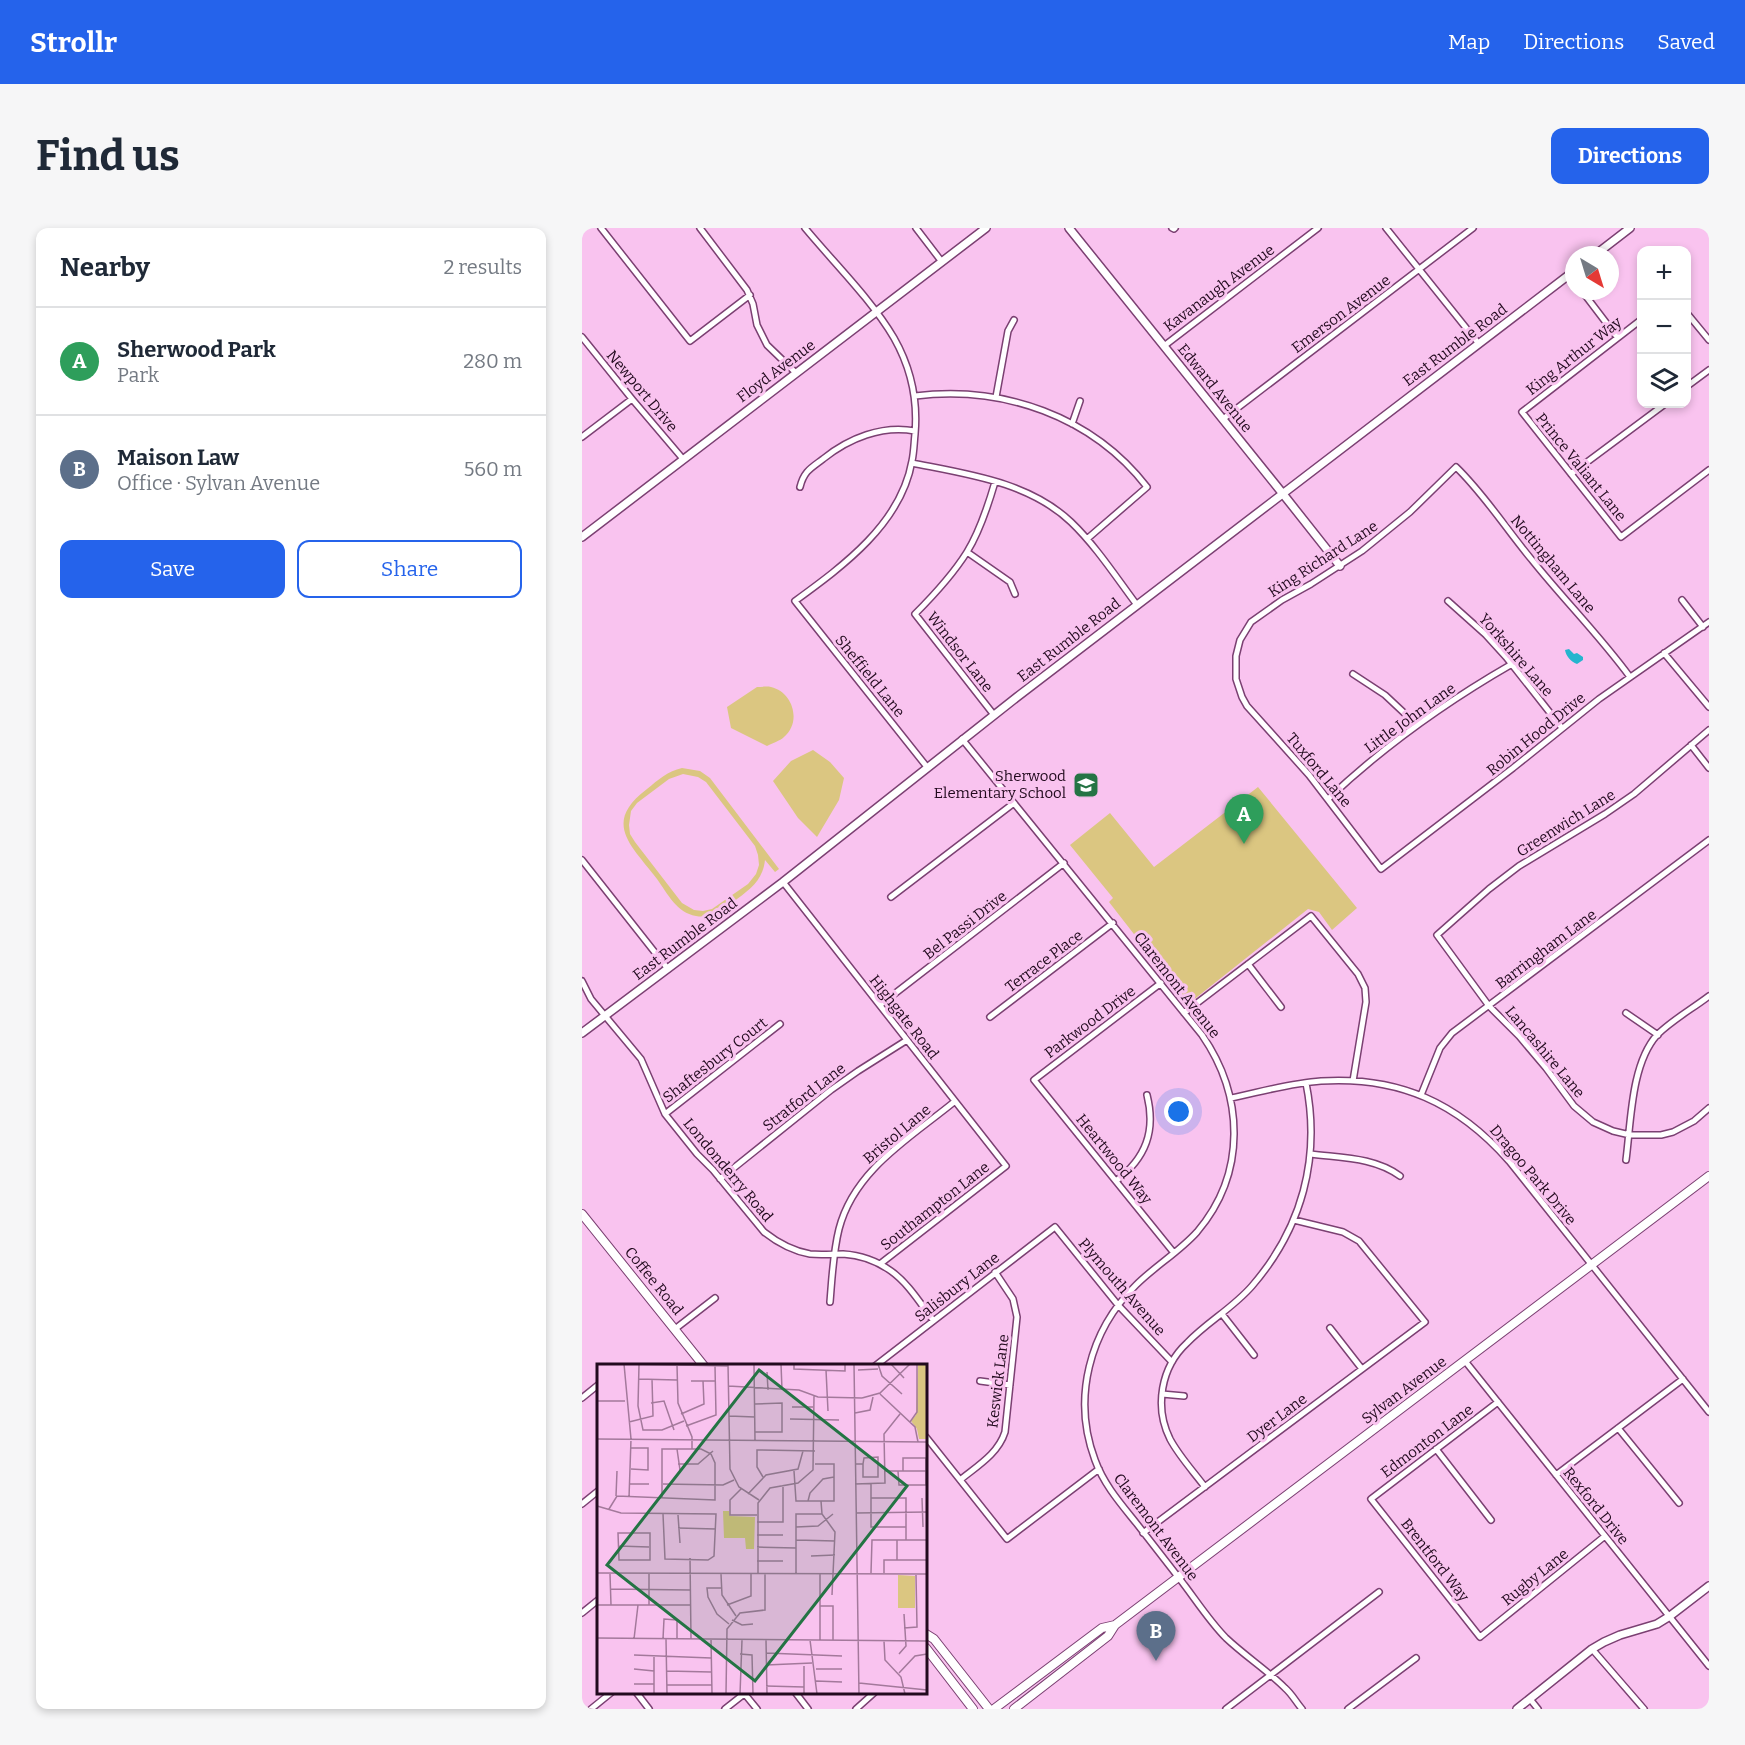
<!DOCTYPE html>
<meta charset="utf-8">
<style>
:root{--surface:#fff;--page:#f6f6f7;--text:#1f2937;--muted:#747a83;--line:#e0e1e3;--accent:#2563eb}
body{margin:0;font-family:Bitter,serif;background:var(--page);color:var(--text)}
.controls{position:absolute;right:18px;top:18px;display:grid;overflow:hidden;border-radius:12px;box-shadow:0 3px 9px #0003}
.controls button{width:54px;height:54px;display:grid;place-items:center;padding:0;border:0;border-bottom:2px solid var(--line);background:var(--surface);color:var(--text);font:30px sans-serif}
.compass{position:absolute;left:983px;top:18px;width:54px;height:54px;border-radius:50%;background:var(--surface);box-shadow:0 3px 9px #0003;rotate:142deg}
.you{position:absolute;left:597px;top:884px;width:21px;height:21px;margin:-15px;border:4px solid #fff;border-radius:50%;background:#1a73e8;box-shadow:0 0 0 9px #1a73e833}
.badge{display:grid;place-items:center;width:39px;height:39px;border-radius:50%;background:var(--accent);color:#fff;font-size:20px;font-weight:700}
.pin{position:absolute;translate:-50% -50px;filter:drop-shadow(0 2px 3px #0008)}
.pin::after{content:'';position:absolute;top:32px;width:21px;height:18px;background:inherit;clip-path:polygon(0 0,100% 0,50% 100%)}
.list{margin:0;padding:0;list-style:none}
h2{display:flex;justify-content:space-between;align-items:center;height:78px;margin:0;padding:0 24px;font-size:26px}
h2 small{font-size:20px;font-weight:400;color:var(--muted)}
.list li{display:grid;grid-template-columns:39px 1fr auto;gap:18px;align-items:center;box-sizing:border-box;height:108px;padding:0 24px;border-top:2px solid var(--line)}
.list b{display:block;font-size:22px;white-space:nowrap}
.list p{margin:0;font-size:20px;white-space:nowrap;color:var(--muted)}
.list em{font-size:20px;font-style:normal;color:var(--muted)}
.actions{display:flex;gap:12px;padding:18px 24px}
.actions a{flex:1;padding:14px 0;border:2px solid var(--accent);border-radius:12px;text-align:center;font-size:21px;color:var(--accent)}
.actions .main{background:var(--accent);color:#fff}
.icon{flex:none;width:33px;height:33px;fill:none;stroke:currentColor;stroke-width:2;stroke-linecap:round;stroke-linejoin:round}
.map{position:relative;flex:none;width:1127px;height:1481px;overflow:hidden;border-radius:12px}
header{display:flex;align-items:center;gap:36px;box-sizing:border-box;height:84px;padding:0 30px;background:var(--accent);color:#fff}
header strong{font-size:28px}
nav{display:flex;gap:33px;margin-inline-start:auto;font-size:21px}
.intro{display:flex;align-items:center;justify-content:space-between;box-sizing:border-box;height:144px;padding:0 36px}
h1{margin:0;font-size:42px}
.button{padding:15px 27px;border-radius:12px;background:var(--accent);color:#fff;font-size:21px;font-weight:700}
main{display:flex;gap:36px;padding:0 36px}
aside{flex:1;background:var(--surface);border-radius:12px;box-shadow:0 3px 9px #0003}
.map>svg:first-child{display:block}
.green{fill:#dbc681;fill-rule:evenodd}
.water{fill:#25b5ce}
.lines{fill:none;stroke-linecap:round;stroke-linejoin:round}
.minor-casing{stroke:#7b4072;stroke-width:8}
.tertiary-casing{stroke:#7b4072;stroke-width:10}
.secondary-casing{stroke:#7b4072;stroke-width:10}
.minor{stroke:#fff;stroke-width:5}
.tertiary{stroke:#fff;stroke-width:7}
.secondary{stroke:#fff;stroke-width:8}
.labels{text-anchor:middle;stroke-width:6;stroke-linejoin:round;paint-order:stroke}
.street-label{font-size:15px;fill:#220a1e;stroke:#f9c3ef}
.poi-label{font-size:15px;fill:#220a1e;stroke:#f9c3ef;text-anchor:end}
.inset-road{fill:none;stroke:#a3799b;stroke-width:1.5}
.view{fill:#247444;fill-opacity:0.15;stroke:#247444;stroke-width:3}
.inset-edge{fill:none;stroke:#220a1e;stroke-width:3}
</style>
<header>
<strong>Strollr</strong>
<nav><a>Map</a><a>Directions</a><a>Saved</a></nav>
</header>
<div class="intro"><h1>Find us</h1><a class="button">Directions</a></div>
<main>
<aside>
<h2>Nearby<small>2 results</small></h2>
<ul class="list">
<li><span class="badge" style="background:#2e9e5b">A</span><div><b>Sherwood Park</b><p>Park</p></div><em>280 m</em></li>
<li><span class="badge" style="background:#5c6f8a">B</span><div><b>Maison Law</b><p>Office · Sylvan Avenue</p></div><em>560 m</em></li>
</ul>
<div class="actions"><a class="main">Save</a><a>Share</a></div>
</aside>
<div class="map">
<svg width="1127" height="1481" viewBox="0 0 1127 1481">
<rect width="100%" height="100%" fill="#f9c3ef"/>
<!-- green -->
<path class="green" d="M175,459C179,459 185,458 189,459C211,464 220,494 202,509C198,513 190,515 185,518L149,500L145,479Z
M231,522L248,534L262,550L257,572L235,609L216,590L191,553L209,533Z
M100,540L118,543L128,550L197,641L193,644L183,632C181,651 170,660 155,671C143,680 131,691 114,688C95,685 85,665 75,651C49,617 20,595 65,561C76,552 86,543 100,540ZM101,546L116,549L124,554L173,618L176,627L177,637L174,646L166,656L130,681L121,683L112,682L100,675L53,614L48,606L47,597L49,583L55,575L87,551Z
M676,559L775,680L750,702L737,684L726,681L610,773H604L527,674L531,670L488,617L528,585L572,639Z"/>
<!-- water -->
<path class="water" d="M987,421L992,426L995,425L1001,429V432L995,436C989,434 984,428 983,422Z"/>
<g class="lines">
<!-- minor casing -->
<g class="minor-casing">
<path id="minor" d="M19,0L108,113L168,67
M118,0L165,62L171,76L175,97L185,117L214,145
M223,0C252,35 289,71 312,110C329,140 336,172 333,206C332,215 332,224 330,233C319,296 261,338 213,373L345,539
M334,0L360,34
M590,0L592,1L593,0
M804,0L897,116
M1000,63L1035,109
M1104,84L1127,112
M1060,91L940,184L1039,309L1127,242
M0,109L50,171L101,231
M582,118L736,0
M1104,159L1127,142
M333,168C421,157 510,188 565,259L505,311
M414,169L426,103L432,92
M641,191L891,0
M490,196L498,173
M0,209L50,171
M330,235C385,246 447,254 489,294C514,318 534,349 555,377
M989,246L1083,176
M218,259C222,243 229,240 241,231C267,210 300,197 333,203
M385,324L428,354L433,366
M1100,372L1121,399
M866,373L904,407L924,429L980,500
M1082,425L1127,479
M771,446L803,467L835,497
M1048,449C1018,408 982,372 950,332C924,301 903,267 874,239L828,284L780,323L729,356L700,372L669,394L658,412L654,428V451L660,469L665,478L727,547L799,641L931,540L1017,471L1127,394
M412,487L333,386C352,367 370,348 385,324C398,303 406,278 413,254
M1127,502L1052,566L1023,586L937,638L907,661L855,707L907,778L937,808L964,840L992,878L1011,894L1031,903L1048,907H1079L1091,904L1112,893L1127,880
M380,511L620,807C662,868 665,945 615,1004C597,1024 573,1038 554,1057C507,1103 490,1171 513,1232C522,1257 539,1276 555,1296C569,1314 583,1332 597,1350C612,1369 627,1393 644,1410C663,1428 685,1442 703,1460C710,1466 714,1474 720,1481
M1109,517L1127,540
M746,571C802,518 864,474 930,436
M0,632L86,741
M201,654L424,938L298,1036
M309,669L432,575
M666,736L699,779
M0,753L9,771L59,831L83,886L115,926L131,942L182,1004C196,1015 211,1023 228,1026C239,1027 250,1026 261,1026C278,1027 295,1033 309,1043C326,1055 338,1075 351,1092
M579,755L452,852L592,1025
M298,777L482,635
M602,785L729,688L776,746L783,760L784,774L771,853
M1044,785L1076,807
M408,789L531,695
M839,867L858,820L870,805L1127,612
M649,870C678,864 709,855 739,853C817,848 876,875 927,933L1127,1184
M83,886L198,796
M729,926C759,930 792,929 818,948
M1044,932C1049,894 1049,836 1075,807C1090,792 1110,781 1127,768
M138,951L249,862L276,843L325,812
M534,953C564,930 574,903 565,867
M248,1074C250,1050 251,1025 257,1001C272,942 328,910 372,874
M640,1086L672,1127
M748,1100L780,1141
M93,1101L133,1070
M883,1133L1127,1438
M293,1138L473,999L536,1077L590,1134
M398,1153L428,1157
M580,1166L602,1168
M0,1170L16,1157
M916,1174L789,1271L898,1409L1023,1308
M1036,1200L1097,1275
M344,1209L425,1311L517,1241
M854,1221L909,1292
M974,1247L1101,1151
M378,1252C395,1238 416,1226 423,1204L435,1089L431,1071L413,1044
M623,1259C611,1243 597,1228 588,1211C572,1179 579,1139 605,1115C625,1094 651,1080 670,1058C720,1000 739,930 724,855
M0,1276L16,1263
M561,1305L843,1094L777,1013L761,1004L712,992
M0,1385L16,1372
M1010,1421L1062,1481
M54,1464L67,1481
M161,1464L175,1481
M213,1464L226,1481
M948,1471L956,1481
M9,1481L30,1464
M143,1481L162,1466
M274,1481L293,1464
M644,1481L797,1364
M766,1481L834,1430"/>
</g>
<!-- tertiary casing -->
<g class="tertiary-casing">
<path id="tertiary" d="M487,0L701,266L758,338
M1013,27L1048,0
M0,309L404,0
M0,805L201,654L435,469L992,43
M935,1481L1010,1421L1022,1414L1038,1407L1075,1396L1088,1388L1127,1358"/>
</g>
<!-- secondary casing -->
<g class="secondary-casing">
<path id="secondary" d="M0,986L122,1138
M344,1406L352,1411L407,1481
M344,1420L391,1481
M412,1481L520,1400L533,1397
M432,1481L526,1408L533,1397L1127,948"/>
</g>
<!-- minor -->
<use href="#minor" class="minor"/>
<!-- tertiary -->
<use href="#tertiary" class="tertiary"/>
<!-- secondary -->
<use href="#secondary" class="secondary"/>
</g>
<!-- icons -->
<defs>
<g id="school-square" transform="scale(1.35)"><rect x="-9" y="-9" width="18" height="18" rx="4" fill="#247444" stroke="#f9c3ef"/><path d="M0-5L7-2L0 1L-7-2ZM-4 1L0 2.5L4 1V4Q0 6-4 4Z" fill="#fff"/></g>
</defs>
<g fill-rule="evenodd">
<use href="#school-square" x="504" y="557"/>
</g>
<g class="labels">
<!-- street labels -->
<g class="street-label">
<text transform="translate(637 60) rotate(-37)" y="5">Kavanaugh Avenue</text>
<text transform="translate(759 86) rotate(-37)" y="5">Emerson Avenue</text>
<text transform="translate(873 117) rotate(-37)" y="5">East Rumble Road</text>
<text transform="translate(992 128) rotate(-38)" y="5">King Arthur Way</text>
<text transform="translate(194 143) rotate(-37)" y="5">Floyd Avenue</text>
<text transform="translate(633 160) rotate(51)" y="5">Edward Avenue</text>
<text transform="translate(60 163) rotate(50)" y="5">Newport Drive</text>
<text transform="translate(999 239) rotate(51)" y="5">Prince Valiant Lane</text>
<text transform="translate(741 331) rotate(-33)" y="5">King Richard Lane</text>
<text transform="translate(971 336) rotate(50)" y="5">Nottingham Lane</text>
<text transform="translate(487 412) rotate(-38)" y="5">East Rumble Road</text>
<text transform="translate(378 424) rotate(52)" y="5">Windsor Lane</text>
<text transform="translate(934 427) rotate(49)" y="5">Yorkshire Lane</text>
<text transform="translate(288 448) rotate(51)" y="5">Sheffield Lane</text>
<text transform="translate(828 490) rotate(-36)" y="5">Little John Lane</text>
<text transform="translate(954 506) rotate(-39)" y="5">Robin Hood Drive</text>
<text transform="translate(737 542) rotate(50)" y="5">Tuxford Lane</text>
<text transform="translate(984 595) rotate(-32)" y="5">Greenwich Lane</text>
<text transform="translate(383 697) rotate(-38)" y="5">Bel Passi Drive</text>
<text transform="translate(103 711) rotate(-37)" y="5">East Rumble Road</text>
<text transform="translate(964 721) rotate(-37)" y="5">Barringham Lane</text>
<text transform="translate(462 733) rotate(-37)" y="5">Terrace Place</text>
<text transform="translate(595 757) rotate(52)" y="5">Claremont Avenue</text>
<text transform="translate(322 789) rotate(52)" y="5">Highgate Road</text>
<text transform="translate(508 794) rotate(-37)" y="5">Parkwood Drive</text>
<text transform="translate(963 824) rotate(50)" y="5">Lancashire Lane</text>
<text transform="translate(133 832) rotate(-38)" y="5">Shaftesbury Court</text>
<text transform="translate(222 869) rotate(-38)" y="5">Stratford Lane</text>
<text transform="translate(315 906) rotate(-40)" y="5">Bristol Lane</text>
<text transform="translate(532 931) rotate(51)" y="5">Heartwood Way</text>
<text transform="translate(146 942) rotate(50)" y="5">Londonderry Road</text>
<text transform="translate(951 947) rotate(50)" y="5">Dragoo Park Drive</text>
<text transform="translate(353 978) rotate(-38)" y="5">Southampton Lane</text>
<text transform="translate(72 1053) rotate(51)" y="5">Coffee Road</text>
<text transform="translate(375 1059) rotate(-38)" y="5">Salisbury Lane</text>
<text transform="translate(540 1059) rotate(49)" y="5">Plymouth Avenue</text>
<text transform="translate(416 1153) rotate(-83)" y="5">Keswick Lane</text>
<text transform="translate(822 1162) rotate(-37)" y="5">Sylvan Avenue</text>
<text transform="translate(695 1190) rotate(-37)" y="5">Dyer Lane</text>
<text transform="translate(845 1213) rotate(-37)" y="5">Edmonton Lane</text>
<text transform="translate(1014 1278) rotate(51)" y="5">Rexford Drive</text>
<text transform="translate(574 1299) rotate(53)" y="5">Claremont Avenue</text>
<text transform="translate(853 1332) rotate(52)" y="5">Brentford Way</text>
<text transform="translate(953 1349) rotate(-39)" y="5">Rugby Lane</text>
</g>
<!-- poi labels -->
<g class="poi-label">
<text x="484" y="553">Sherwood<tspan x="484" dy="17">Elementary School</tspan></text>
</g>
</g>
<!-- overview -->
<g transform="translate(15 1136)">
<rect width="330" height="330" fill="#f9c3ef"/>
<path d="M321,0H330V75H322L320,65L314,57L319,51ZM126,147H132L133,152L158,153L157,185H149L148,174H127ZM301,211L318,212V244H301Z" fill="#dbc681"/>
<path class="inset-road" d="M27,0L34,75L32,134M33,0L131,2M131,0L133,105L142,123L162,136M157,0L158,77M184,0L185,26M197,0V5L248,7V0M257,0L262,330M281,0L285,12L305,30M294,0L307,14M42,1L41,42L46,66H65L87,57M80,1L81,39L95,73V85M229,6L231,47M261,6L281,5M170,8L171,26M41,15L80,16M94,17H118M131,22L202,26L221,33L265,34M283,30L318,63L321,78M265,34L283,29L313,0M0,37H28M54,39L67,37L77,66M158,40L185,39V68H158M195,43H216M258,49L273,46L276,33M84,50L107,40L106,17M132,52L158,53M193,55L242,56M32,58L56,52L55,15M313,58L320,48V0M89,62L119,51L118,2M0,75L330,78M34,84H51V106L34,105M80,85L83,106M81,100H101L116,87M258,100H266V113H281V93L267,94L266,100M197,107L199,137H237V100H218M287,107H329M301,107L302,121H330M306,107V94H329V121M166,113L160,103V86L218,87M33,120H52M66,120L126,121L137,116M258,120L288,119L287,70L303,50M274,120V163H309M144,125L133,136V151H160M151,130L169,111L201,105L206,87M19,132L20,107M274,134H309V176M325,134L326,163M65,135V85H104L114,90M211,137L213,129L226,115L237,113M224,137L225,150L238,168L235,231M0,142L24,149L119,150L117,192L111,196L68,195L66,150M12,145L20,132L118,136V99L114,90M259,149L330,148M81,151L83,179M160,158H186V121M199,163L221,162L236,150M81,164L119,165M21,169H53V196H22ZM160,171H186M199,176L238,177M300,176V196M21,182L52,183M160,183L199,184M214,192L238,191M93,194L94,275M160,197H186M0,209L330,210M274,209L275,176H330M287,209V196H330M13,210L14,241M52,210V241M124,210L125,231L139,252M161,210V139L173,124L201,119L216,106L217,32M199,210V150H225M124,224H110L111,233L120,250L132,260M13,225L93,226M0,241H94M130,241L154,232V210M223,242H236V277M135,256L145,261L156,260M307,264L320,263L319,211M0,274L330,277M37,275L41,241M66,275L67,255L80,256V275M69,275L70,330M114,275L115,330M169,276L170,330M213,276L220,330M223,277V210M287,277L288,296L304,313L308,330M169,289L245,292M143,290L155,291L156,330M302,290L309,282L307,250M37,291L114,294M57,293V330M169,301L215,299M207,302V330M37,305L57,307M219,305H245M70,307L114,308M302,309L318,292L330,290M219,317L245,318M262,319L330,326M37,320H57M70,321H115M169,322L207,323M129,330L130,265L143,249L168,246V210M143,330L145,276"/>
<path class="view" d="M162,6L310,122L158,317L10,201Z"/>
<rect width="330" height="330" class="inset-edge"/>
</g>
</svg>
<div class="controls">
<button>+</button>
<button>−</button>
<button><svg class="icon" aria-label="layers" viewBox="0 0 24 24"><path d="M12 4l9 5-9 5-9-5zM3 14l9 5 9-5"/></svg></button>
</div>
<svg class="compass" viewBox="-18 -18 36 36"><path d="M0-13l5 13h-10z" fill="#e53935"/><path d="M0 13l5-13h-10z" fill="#747a83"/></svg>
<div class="you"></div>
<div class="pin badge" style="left:662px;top:616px;background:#2e9e5b">A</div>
<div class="pin badge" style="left:574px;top:1433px;background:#5c6f8a">B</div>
</div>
</main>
